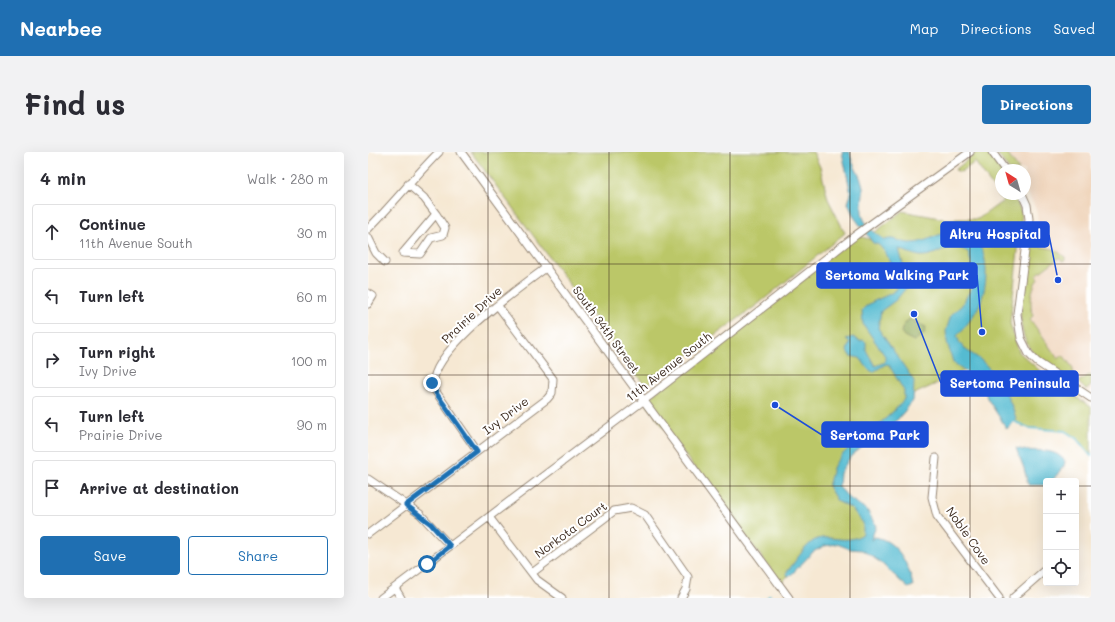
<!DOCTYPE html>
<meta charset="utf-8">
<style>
:root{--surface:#fff;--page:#f2f2f3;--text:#2b2b33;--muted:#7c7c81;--line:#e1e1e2;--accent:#1f6fb2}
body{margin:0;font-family:Mali,sans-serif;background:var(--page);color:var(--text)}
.controls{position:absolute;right:12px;bottom:12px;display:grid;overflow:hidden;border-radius:4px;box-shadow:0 4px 16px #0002}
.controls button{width:36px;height:36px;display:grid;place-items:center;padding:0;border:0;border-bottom:1px solid var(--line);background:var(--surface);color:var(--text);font:20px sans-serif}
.compass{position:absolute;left:627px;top:12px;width:36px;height:36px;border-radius:50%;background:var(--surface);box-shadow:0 4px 16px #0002;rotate:323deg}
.stop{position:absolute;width:12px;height:12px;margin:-9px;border:3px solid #1f6fb2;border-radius:50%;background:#fff}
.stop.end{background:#1f6fb2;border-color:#fff;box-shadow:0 1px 4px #0008}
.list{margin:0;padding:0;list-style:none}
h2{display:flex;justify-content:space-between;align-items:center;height:52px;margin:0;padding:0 16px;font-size:17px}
h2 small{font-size:13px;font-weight:400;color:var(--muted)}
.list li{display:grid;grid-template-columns:26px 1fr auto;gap:12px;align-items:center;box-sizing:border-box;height:56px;margin:0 8px 8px;padding:0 8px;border:1px solid var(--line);border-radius:4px}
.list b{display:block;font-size:15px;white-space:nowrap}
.list p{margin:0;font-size:13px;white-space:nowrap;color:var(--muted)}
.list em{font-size:13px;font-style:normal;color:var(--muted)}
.actions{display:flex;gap:8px;padding:12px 16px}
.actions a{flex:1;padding:9px 0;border:1px solid var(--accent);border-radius:4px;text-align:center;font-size:14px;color:var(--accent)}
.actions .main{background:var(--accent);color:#fff}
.icon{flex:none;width:22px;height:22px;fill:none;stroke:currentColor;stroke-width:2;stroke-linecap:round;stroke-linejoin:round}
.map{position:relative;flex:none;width:723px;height:446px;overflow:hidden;border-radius:4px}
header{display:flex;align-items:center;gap:24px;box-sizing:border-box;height:56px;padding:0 20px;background:var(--accent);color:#fff}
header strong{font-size:19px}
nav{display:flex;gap:22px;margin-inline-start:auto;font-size:14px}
.intro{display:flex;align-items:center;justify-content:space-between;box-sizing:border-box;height:96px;padding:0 24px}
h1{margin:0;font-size:28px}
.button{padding:10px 18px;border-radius:4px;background:var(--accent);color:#fff;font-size:14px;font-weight:700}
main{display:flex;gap:24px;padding:0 24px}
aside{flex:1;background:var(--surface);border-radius:4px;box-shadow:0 4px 16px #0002}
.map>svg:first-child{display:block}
.built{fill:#f0d5bc}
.green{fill:#bbc768;stroke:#7b7843}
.forest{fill:#94ac5c;stroke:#686b3d}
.water{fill:#54bbd1;stroke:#487278}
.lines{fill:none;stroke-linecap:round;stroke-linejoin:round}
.stream{stroke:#54bbd1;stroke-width:2}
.minor-casing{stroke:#988978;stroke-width:9}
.minor{stroke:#fff;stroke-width:7}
.route{stroke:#1f6fb2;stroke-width:5}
.grid{fill:none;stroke:#3b2a1e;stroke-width:1;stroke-opacity:0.55}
.labels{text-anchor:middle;stroke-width:4;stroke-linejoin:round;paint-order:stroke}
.street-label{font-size:12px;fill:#3b2a1e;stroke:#fff}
.leader{fill:none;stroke:#1d4ed8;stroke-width:1.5}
.callout-dot{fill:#1d4ed8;stroke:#fff;stroke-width:1.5}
.callout{fill:#1d4ed8;stroke:#1d4ed8;stroke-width:1.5}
.callout-label{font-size:13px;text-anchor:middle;font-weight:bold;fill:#fff}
</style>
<header>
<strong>Nearbee</strong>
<nav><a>Map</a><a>Directions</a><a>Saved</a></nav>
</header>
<div class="intro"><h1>Find us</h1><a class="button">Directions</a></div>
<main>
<aside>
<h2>4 min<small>Walk · 280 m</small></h2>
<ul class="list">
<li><svg class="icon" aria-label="ahead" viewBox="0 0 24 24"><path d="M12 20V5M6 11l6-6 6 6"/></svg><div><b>Continue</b><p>11th Avenue South</p></div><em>30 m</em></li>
<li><svg class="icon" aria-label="left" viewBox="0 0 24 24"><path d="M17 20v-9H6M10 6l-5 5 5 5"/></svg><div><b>Turn left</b></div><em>60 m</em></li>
<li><svg class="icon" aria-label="right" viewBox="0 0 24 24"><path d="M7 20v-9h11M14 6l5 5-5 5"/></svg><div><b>Turn right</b><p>Ivy Drive</p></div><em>100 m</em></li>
<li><svg class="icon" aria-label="left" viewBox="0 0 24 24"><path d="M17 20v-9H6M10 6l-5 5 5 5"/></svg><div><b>Turn left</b><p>Prairie Drive</p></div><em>90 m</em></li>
<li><svg class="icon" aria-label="arrive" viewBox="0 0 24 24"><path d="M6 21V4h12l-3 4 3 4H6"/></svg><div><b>Arrive at destination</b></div></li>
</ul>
<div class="actions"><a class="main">Save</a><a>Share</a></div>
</aside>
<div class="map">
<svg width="723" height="446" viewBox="0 0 723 446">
<rect width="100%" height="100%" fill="#fff"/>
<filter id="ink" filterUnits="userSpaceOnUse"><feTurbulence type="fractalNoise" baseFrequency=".025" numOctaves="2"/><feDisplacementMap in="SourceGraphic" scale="8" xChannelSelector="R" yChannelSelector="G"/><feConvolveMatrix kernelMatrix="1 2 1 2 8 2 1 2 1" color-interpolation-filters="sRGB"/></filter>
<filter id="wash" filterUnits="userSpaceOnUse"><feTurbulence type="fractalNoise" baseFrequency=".012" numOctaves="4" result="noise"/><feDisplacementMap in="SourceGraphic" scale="16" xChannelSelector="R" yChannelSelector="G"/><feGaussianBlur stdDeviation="0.9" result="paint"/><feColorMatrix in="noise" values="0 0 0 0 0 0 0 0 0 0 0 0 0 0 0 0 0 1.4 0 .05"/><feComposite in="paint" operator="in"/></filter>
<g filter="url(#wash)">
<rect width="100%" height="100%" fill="#f6e8d3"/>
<!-- built -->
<path class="built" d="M628,0H723V241L681,214L653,156L662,96L671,72L668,57L657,36V18H643Z"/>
<!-- green -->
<path class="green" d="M103,0H445L452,15L460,47L477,81L389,153L277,234Z
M609,0H619L633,18V42H646L654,62L642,171L651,200L682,228L723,255V304L709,287L697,279L655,275L628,252L609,213L544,243L479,301L466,333L504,373L497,391L464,389L447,396L413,431L276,249L488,83L516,92L506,81L534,59L577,67H610L635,49L607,10L593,20L587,18Z
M628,0H638L651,18H641Z
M669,94L686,97L697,105V108L694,109L692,105L668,123L670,127C663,135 661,155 665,164L662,167L690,207L695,203L705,216V222L700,226C689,219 676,213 667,203C641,175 657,132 662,99L664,96Z
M723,222V234L718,238L710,230Z"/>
<!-- forest -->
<path class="forest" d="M541,167L558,175L556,182L546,189L536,184L533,180L535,174Z"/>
<!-- water -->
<path class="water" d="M474,0H482C483,13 493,22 495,35C496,43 493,52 494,60C494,71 508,82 517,88C527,84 534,92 544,91C558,91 573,79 588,79C591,79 594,81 597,82C622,91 621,127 613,149C608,162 598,174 589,184C594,201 606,200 617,212C633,228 641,245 648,266L639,277L619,246L616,234L585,210L579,190L578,179L583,163L594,153L604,135L605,128L609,125L604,120V114L600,100C579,87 572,105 552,104C545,103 537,99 531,97L538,123L539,135L528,148L513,159L510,176L546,229L545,249L530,267L483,304L472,321L471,335L481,346L499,358L508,374L503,388L507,385C530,389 541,413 545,434L540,436L512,410L494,398L482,397L469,392L456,394L445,400L421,425L418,421C425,413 437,393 447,388C462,381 477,394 495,382V371L484,357L469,349L460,334C462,329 463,322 465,316C474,294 520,271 536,247V239L521,213L518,212L505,220L500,217L492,206L482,204L479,199L482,190L478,187L485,185L492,189L495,188L498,190V198L507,214L517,210V204L495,172L494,158C505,146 517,147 529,137L531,126L526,116L517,100L511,93L505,91L486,65L480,51L483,42Z
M648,296C665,302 684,293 697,309L696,314L684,329H678V333H661C658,329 659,328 658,324C656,313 651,306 648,296Z"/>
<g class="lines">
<!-- stream -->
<path class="stream" d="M643,268L661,276L697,279L709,287L723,304
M399,446L402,443"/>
</g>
</g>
<g filter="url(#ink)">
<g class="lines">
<!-- minor casing -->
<g class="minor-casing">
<path id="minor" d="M93,0L421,446
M624,0L637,18
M654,42L659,53L661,67L649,162L653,186L661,202L669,210L723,246
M0,77C25,52 46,25 71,0
M0,85L8,101L17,110
M35,101L68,62L56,46L40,32
M35,101L52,102L63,86L75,83L77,76L68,62
M0,141L5,144L0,152
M109,299L66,237C56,202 153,135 179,115
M568,306L564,345L569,364L631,446
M0,327L52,362L82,394
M121,365L169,428L194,446
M0,382L179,247L184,241L185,227L130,154
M164,421L246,359L263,356L277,363L320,425L318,437L313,446
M27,436L33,446
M13,446L283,243L488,83L602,0
M645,446L678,417"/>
</g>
<!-- minor -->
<use href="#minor" class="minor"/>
</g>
</g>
<g class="lines" filter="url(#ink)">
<!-- route -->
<path class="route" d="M59,412L82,394L63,372L38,353L109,300L68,241L64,231"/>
</g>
<!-- grid -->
<path class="grid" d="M120,0V446M241,0V446M362,0V446M482,0V446M602,0V446M0,112H723M0,223H723M0,334H678M708,334H723"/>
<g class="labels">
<!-- street labels -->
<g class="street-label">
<text transform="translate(104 163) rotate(-43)" y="4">Prairie Drive</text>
<text transform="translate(238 178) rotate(54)" y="4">South 34th Street</text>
<text transform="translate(301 215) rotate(-38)" y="4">11th Avenue South</text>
<text transform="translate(138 264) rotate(-37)" y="4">Ivy Drive</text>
<text transform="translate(203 378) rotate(-36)" y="4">Norkota Court</text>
<text transform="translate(600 384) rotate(55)" y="4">Noble Cove</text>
</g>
</g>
<!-- callouts -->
<path class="leader" d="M690 128L681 83M614 180L609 123M546 162L573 231M407 253L454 283"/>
<g class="callout-dot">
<circle cx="690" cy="128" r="4"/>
<circle cx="614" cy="180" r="4"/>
<circle cx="546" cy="162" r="4"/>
<circle cx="407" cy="253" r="4"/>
</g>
<g class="callout">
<rect x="573" y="70" width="108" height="25" rx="4"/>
<rect x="449" y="111" width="160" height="25" rx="4"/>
<rect x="573" y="219" width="137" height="25" rx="4"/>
<rect x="454" y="270" width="106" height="25" rx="4"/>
</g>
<g class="callout-label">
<text x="627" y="87">Altru Hospital</text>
<text x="529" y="128">Sertoma Walking Park</text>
<text x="642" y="236">Sertoma Peninsula</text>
<text x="507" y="288">Sertoma Park</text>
</g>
</svg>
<div class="controls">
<button>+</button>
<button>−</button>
<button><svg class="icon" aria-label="locate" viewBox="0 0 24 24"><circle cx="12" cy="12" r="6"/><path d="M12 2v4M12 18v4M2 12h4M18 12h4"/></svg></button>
</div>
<svg class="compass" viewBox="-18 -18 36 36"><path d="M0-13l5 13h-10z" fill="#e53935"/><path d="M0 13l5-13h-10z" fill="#7c7c81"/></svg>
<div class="stop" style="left:59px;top:412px"></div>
<div class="stop end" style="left:64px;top:231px"></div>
</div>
</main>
